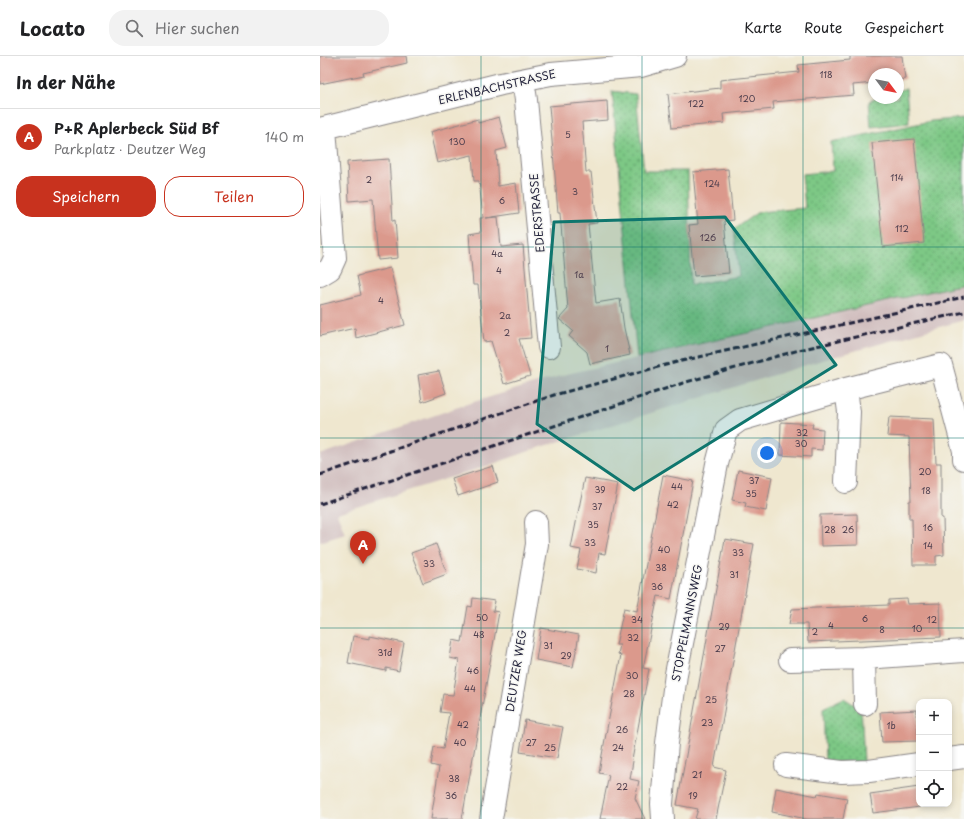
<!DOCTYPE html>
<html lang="de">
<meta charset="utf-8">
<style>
:root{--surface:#fff;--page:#f2f2f2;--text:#202124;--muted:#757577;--line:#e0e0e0;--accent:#c8321e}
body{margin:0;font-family:"Playpen Sans",sans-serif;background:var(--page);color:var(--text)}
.controls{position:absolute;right:12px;bottom:12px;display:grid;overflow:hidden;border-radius:8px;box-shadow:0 2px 6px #0003}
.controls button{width:36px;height:36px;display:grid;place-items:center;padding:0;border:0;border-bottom:1px solid var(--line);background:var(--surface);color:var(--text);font:20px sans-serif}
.compass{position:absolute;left:548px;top:12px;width:36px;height:36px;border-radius:50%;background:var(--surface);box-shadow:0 2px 6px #0003;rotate:122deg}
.you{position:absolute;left:447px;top:397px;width:14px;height:14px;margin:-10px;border:3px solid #fff;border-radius:50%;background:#1a73e8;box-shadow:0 0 0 6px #1a73e833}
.badge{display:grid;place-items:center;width:26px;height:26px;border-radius:50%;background:var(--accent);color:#fff;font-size:13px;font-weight:700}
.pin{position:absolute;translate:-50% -33px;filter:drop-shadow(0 1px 2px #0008)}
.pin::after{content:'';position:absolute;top:21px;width:14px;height:12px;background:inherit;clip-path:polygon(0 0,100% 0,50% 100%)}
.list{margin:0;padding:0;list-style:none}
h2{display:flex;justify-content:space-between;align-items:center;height:52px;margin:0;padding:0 16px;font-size:17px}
h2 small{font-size:13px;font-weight:400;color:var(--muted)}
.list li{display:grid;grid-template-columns:26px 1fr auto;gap:12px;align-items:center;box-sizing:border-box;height:56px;padding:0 16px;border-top:1px solid var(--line)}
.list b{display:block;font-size:15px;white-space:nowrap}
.list p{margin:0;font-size:13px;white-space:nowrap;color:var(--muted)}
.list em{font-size:13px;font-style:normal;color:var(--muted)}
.actions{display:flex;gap:8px;padding:12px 16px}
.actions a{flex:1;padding:9px 0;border:1px solid var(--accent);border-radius:16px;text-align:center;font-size:14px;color:var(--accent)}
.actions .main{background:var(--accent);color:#fff}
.icon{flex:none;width:22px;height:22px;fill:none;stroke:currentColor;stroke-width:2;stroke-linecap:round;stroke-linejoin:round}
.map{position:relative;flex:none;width:644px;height:763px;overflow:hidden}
header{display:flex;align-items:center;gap:24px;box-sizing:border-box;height:56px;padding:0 20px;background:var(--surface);border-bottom:1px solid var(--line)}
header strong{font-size:19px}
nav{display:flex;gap:22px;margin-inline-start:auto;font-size:14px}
.search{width:280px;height:36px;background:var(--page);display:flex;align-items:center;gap:10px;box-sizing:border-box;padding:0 14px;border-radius:16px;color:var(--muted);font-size:15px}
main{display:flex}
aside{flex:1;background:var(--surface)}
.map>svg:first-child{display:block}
.industrial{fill:#d1bfbf}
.grass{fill:url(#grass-dots);stroke:#507560}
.building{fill:#db998c}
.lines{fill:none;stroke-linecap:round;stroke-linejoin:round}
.minor-casing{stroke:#888485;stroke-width:24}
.minor{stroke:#fff;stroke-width:22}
.rail{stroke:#22223b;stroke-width:3;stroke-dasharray:6 3;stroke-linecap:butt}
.marked{fill:#0f766e;fill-opacity:0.2;stroke:#0f766e;stroke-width:3;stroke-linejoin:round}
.grid{fill:none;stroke:#0f766e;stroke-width:1;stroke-opacity:0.55}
.labels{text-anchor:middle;stroke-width:3;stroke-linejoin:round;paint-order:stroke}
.number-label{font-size:9px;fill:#50404f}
.street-label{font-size:11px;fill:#22223b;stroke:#f6f6f2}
</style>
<header>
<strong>Locato</strong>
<div class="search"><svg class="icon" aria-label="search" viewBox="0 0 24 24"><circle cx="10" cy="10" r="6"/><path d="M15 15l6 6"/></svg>Hier suchen</div>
<nav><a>Karte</a><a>Route</a><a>Gespeichert</a></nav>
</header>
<main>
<aside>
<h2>In der Nähe<small></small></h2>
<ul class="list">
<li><span class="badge">A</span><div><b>P+R Aplerbeck Süd Bf</b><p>Parkplatz · Deutzer Weg</p></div><em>140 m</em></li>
</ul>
<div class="actions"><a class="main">Speichern</a><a>Teilen</a></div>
</aside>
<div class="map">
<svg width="644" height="763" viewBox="0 0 644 763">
<defs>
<pattern id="grass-dots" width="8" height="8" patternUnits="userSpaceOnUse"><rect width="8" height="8" fill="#7dc885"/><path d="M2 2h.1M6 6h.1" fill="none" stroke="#66a26e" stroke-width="1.8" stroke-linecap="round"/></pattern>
</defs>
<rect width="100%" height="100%" fill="#f6f6f2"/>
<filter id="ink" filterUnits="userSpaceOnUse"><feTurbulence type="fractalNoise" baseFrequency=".025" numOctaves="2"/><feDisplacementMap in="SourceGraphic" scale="8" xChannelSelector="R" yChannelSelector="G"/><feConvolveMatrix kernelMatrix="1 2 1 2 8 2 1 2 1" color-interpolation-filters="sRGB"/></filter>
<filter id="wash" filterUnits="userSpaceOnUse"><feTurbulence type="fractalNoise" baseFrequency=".012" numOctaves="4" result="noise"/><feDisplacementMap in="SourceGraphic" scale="16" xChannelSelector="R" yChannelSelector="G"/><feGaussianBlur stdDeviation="0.9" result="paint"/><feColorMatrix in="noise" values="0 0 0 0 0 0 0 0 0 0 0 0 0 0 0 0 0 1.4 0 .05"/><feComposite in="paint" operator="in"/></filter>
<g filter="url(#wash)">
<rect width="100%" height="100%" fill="#efe7cf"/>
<!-- industrial -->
<path class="industrial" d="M644,228V264L499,305L215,393L170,409L17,457L25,478L0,486V399L147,348L247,318Z"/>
<!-- grass -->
<path class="grass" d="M586,32L589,67L551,71L549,45L558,42H578V35Z
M292,35L316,38L324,115H368L371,229L419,220L414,173L438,156L485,152L482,118L513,115L511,86L611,65L644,62V228L317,302Z
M524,642L533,648L541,649L544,706H505L503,652Z"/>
<g id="blocks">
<!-- building -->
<path class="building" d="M0,0H86L87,7L43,17L44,19L0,28Z
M530,0H582L585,23L578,24V18H554V27L533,29L534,39L453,46L454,53L403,58L404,67L352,72L348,38L400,32V24L479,16L478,9L530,4Z
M287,45L288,64L262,66L266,116H271L277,167L268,168L276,247L300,243L304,272L310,299L270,308L267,296L249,280L253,275L239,263L248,253L240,157H238L235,120L229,50Z
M179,61L187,92L176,95L178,130L196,127L199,157L166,162L178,161L181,191L203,189L211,282L199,283L210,320L184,328L171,285L164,286L158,229H153L149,178L161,176L160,162H163L159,125H154L152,99L117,107L110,76L158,63V67Z
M594,83L604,187L563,191L552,87Z
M69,103L73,165L75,164L78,202L58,204L53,143L29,145L27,106Z
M408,113L413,164L404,165L409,217L374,220L369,169L378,168L373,116Z
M70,212L85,269L36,282L35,272L0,280V249L41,239L37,220Z
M119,315L126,337L102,346L98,319Z
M569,361L614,363L616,407H621V462H623L624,499L616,500V509H593L592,463H589V445H591L589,381L567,380Z
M461,366L493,368L492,372L503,373L502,394L491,393V401L460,399Z
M173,410L178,426L138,440L132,423Z
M418,414L452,421L446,455L425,451L426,447L412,444Z
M343,419L373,425L351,543L338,540L323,612L329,613L312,704L313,705L310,723L319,725L315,742L325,763H280L289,719L279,717L282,699L301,599L298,598L300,589H296L304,552L317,555Z
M265,422L298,428L285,498L279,497L276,517L257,513L261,494L251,492Z
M537,458L538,489L501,490L500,459Z
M405,483L434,488L394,711L406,714L396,763H375L378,753L357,749Z
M116,488L127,518L103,527L91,497Z
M153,542L175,545L173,555L179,556L142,763H111L119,711L111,709L114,691L123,693L129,657L120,656L123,638L133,639L139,604L130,602L133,584L142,586L148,550L152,551Z
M587,543L588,548L620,547L621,581L488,586L487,568H469L472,553L569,549V544Z
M221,572L259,579L253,611L216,604Z
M33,580L50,583V580L84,587L79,615L66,612V615L28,607Z
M597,654L598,685L562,686L560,656Z
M205,664L243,671L237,702L200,696Z
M599,731V748H600V751L553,757L550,738Z
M456,732L497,740L498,737L527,742L523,763H487L452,756Z"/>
</g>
</g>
<g filter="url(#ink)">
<use href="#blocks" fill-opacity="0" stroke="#888485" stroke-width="1"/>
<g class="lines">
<!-- minor casing -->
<g class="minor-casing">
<path id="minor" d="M203,24L206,44L229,291
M0,73L181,28L231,18L321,10L355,0
M0,219L10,213L15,202L5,72
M526,333L529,356L526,426
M544,602L545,648
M470,604L544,602L644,595
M629,703L644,701
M466,709L522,716L549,715L599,708
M171,763L217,488L216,466
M343,763L342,748L347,687L356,618L397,408L406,374L420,364L526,333L621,309L644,395V403"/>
</g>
<!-- minor -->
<use href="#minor" class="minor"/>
<!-- rail -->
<path class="rail" d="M0,419L234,339L357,306L644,241
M0,448L363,327L479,294L644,256"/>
</g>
</g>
<!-- marked area -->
<path class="marked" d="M405,161L516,309L314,434L217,368L234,166Z"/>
<!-- grid -->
<path class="grid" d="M161,0V763M322,0V763M483,0V763M0,191H644M0,382H644M0,572H644"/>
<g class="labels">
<!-- number labels -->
<g class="number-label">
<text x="506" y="22">118</text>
<text x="427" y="46">120</text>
<text x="376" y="51">122</text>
<text x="248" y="82">5</text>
<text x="137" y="89">130</text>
<text x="577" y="125">114</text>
<text x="49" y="127">2</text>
<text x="392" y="131">124</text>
<text x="255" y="139">3</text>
<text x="182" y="148">6</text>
<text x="582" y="176">112</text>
<text x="388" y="185">126</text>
<text x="177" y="201">4a</text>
<text x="179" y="218">4</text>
<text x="259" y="222">1a</text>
<text x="61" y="248">4</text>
<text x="185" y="263">2a</text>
<text x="187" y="280">2</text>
<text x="287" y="296">1</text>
<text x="482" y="380">32</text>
<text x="481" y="391">30</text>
<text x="605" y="419">20</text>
<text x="434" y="428">37</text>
<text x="357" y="434">44</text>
<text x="280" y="437">39</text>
<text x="606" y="438">18</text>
<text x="431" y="441">35</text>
<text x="353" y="452">42</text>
<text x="277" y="454">37</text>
<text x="273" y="472">35</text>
<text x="608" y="475">16</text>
<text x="510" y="477">28</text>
<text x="528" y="477">26</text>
<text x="270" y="490">33</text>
<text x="608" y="493">14</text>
<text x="344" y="497">40</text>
<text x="418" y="500">33</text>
<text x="109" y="511">33</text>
<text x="341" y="515">38</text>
<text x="414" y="522">31</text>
<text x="337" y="534">36</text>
<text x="162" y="565">50</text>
<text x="545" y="566">6</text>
<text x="317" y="567">34</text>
<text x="612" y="567">12</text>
<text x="511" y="573">4</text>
<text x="404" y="574">29</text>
<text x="597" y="576">10</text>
<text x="562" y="577">8</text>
<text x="495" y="579">2</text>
<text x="159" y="582">48</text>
<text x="313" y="585">32</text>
<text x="228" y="593">31</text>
<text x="400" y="596">27</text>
<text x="65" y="600">31d</text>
<text x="246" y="603">29</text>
<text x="153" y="618">46</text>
<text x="312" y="623">30</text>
<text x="150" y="636">44</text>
<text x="309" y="641">28</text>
<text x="391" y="647">25</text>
<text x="387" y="670">23</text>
<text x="143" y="672">42</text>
<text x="571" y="673">1b</text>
<text x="302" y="677">26</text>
<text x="140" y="690">40</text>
<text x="211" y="690">27</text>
<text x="230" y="695">25</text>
<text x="298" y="695">24</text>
<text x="377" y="722">21</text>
<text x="134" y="726">38</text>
<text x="302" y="734">22</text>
<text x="131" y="743">36</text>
<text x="373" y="743">19</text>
</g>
<!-- street labels -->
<g class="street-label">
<text transform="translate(177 31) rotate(-13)" y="4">ERLENBACHSTRASSE</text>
<text transform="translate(217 157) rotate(-95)" y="4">EDERSTRASSE</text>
<text transform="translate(367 567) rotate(-79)" y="4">STOPPELMANNSWEG</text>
<text transform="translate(196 615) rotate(-81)" y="4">DEUTZER WEG</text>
</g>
</g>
</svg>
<div class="controls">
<button>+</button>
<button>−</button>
<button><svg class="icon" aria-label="locate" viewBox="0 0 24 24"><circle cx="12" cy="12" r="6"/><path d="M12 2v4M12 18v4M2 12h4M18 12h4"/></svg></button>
</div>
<svg class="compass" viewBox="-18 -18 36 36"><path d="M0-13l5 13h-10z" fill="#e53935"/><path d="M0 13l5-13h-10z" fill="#757577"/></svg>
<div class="you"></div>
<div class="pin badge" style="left:43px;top:508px">A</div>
</div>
</main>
